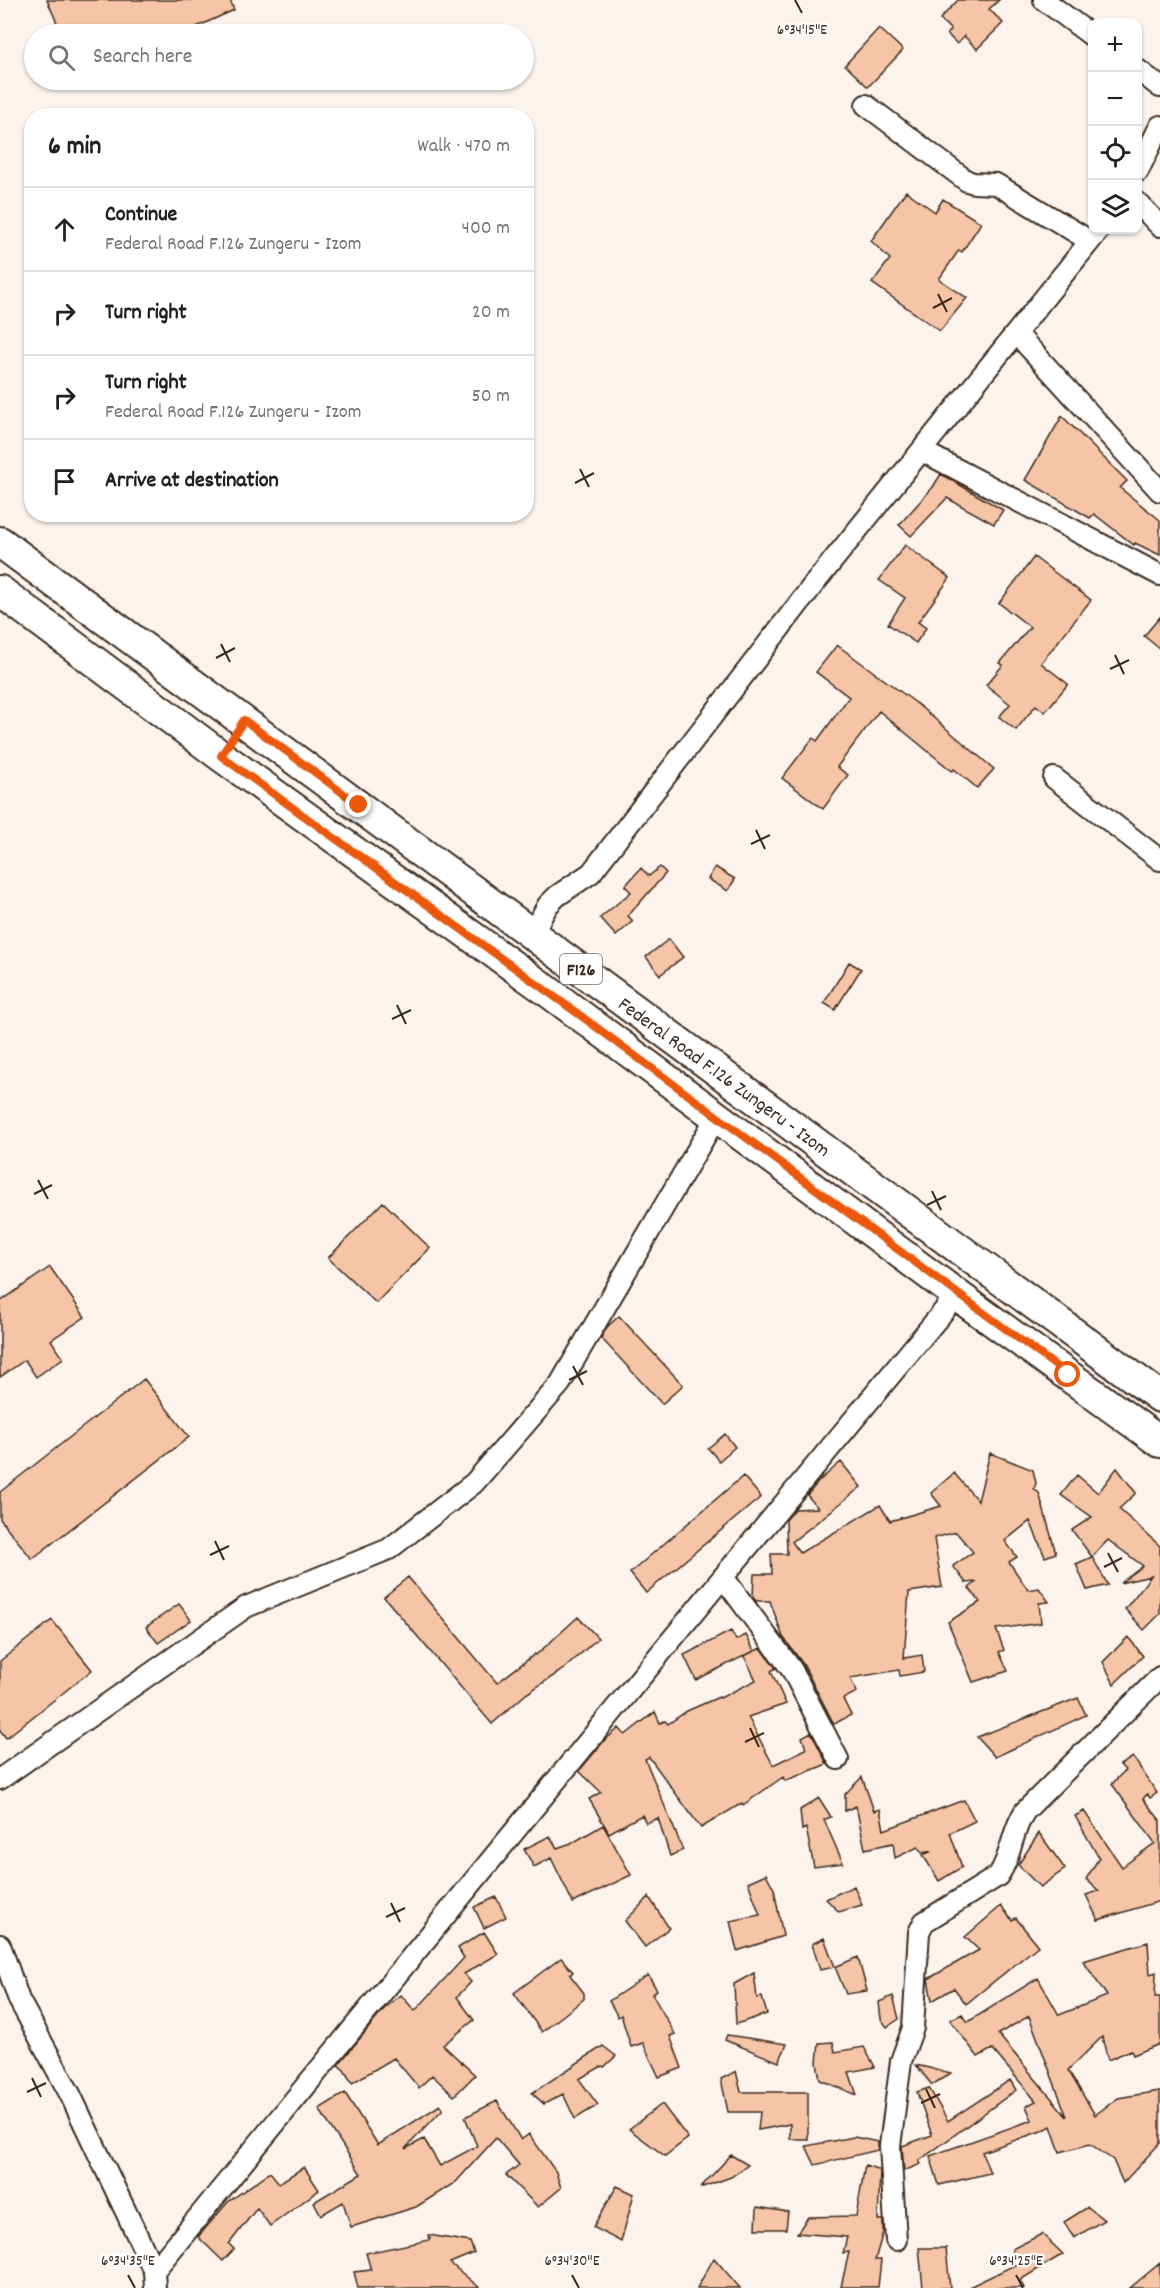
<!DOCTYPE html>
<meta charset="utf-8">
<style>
:root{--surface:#fff;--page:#f6f6f6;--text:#202124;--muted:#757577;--line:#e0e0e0}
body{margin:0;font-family:Dekko,sans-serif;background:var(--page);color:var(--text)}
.controls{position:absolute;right:18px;top:18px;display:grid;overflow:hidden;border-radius:12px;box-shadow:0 2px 4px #0004}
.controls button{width:54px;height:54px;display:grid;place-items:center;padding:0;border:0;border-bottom:2px solid var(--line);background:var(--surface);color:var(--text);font:30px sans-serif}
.stop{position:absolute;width:18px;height:18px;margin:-14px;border:4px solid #ea580c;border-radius:50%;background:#fff}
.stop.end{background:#ea580c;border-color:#fff;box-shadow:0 2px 6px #0008}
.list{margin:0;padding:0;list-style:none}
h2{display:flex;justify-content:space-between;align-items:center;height:78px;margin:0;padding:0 24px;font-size:26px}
h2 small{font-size:20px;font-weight:400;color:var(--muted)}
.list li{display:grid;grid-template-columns:39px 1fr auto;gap:18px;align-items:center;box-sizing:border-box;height:84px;padding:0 24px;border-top:2px solid var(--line)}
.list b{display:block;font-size:22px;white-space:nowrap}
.list p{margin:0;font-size:20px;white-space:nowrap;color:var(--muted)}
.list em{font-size:20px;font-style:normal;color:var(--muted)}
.icon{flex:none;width:33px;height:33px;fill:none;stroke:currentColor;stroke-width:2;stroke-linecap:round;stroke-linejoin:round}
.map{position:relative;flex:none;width:1160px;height:2288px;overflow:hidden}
.search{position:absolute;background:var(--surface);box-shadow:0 2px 4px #0004;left:24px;top:24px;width:510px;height:66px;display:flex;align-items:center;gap:15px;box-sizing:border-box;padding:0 21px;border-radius:33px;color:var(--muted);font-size:22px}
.panel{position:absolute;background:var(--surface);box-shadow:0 2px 4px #0004;left:24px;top:108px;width:510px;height:414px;border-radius:24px}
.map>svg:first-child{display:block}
.building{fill:#f6c4a6;stroke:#3b2a1e;stroke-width:1.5;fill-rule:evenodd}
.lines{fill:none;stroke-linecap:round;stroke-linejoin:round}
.minor-casing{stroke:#3b2a1e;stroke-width:24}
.primary-casing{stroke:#3b2a1e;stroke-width:34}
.minor{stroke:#fff;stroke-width:20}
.primary{stroke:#fff;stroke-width:30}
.route{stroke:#ea580c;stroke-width:8}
.ticks{fill:none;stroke:#3b2a1e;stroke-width:2}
.labels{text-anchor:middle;stroke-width:4.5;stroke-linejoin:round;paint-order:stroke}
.shield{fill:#fff;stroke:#766a62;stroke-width:1.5}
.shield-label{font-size:18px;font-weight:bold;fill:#3b2a1e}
.street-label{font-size:20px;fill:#3b2a1e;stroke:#fff}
.ticks-label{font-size:15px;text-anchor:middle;fill:#3b2a1e;stroke:#fff;stroke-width:4.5;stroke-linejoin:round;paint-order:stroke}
</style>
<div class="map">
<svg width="1160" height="2288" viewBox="0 0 1160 2288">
<rect width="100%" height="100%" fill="#fdf3ed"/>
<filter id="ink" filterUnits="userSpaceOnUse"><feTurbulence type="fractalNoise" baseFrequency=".0167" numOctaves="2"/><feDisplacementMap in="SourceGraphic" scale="12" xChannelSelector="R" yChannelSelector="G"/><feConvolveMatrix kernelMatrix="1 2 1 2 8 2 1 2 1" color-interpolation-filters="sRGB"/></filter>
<g filter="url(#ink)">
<!-- building -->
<path class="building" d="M47,0H230L234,10L181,34H62Z
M958,0H999L989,9L1003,23L977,49L964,36L957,44L947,34L951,30L940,19Z
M879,28L903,50L868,87L845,65Z
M906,191L935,212L943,199L981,223L962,252L959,250L939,279L967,298L940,331L872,283L890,259L871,241Z
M1062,416L1127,481L1120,488L1160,520V555L1135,543L1134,545L1094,514L1090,518L1025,480Z
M941,474L1003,510L994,524L947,498L911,536L899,525L933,487Z
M905,545L950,578L918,622L926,628L916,643L888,624L905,598L879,580Z
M1034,557L1091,600L1041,663L1068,684L1045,712L1036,705L1016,730L999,717L1010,704L986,685L1003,665L1000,663L1030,627L999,603Z
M1160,617V649L1144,636Z
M837,645L916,703L994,769L977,788L954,769L952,771L879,711L837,767L848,775L823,809L782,778L813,738L817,741L849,697L816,672Z
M660,867L666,873L628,916L633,921L616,936L600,918L631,892L625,886L641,868L649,876Z
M715,867L735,879L728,891L708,879Z
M669,939L683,957L660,975L646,957Z
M849,962L861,969L835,1010L824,1003Z
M383,1202L430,1248L376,1303L328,1258Z
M50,1267L85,1317L51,1340L63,1358L36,1377L25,1360L0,1377V1302Z
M619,1316L683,1385L662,1404L601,1338L607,1327Z
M144,1379L189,1437L32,1559L0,1519V1492Z
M725,1434L735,1447L719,1461L708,1448Z
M990,1453L1033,1470L1036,1483L1034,1489L1039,1493L1056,1553L1045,1557L1030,1521L1005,1541L1017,1557L1009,1562L1028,1590L1039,1588L1049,1602L1039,1603L1041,1623L996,1629L1004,1650L999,1652L1008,1671L973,1682L948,1622L980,1602L969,1588L976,1582L966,1583L953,1566L973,1552L956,1532L934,1538L942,1587L909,1592L904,1658L922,1655L924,1672L900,1676L899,1670L850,1678L857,1692L843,1699L851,1715L834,1724L803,1664L783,1637L770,1601H756L753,1597L754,1574H772L771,1554H787L786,1520L795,1509L818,1508L807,1495L819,1481L841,1462L861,1487L792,1542L800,1553L880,1505L890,1521L941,1506L931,1493L954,1473L978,1501Z
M1117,1468L1136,1493L1119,1509L1160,1546V1614L1144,1630L1125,1609L1151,1576L1120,1583L1143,1566L1108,1540L1092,1557L1072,1530L1092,1517L1061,1495L1077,1475L1098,1493Z
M743,1476L761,1497L646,1593L630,1573Z
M1092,1557L1108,1585L1087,1590L1076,1564Z
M408,1577L497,1683L535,1654L536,1655L578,1617L598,1638L564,1669L526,1694L492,1724L384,1597Z
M179,1604L191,1620L158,1643L146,1627Z
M52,1620L92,1670L6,1738L0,1730V1661Z
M731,1631L736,1640L746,1635L754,1651L696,1680L684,1655Z
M1128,1637L1143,1656L1114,1684L1103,1662Z
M761,1648L776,1668L771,1671L786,1704L748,1717L773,1765L806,1749L802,1737L811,1732L827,1764L785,1781L783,1777L743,1805L742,1803L701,1828L649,1757L645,1759L683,1850L670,1856L658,1818L646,1823L642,1815L609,1833L589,1799L601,1792L579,1771L604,1741L619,1728L625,1735L655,1712L660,1723L665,1721L668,1724L687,1711L719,1697L720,1698L756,1680L744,1656Z
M1078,1698L1086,1715L995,1757L977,1737Z
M1133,1757L1157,1793L1150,1798L1147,1794L1143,1799L1160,1820V1901L1098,1920L1086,1895L1099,1891L1086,1879L1099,1858L1075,1816L1084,1811L1122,1867L1155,1843L1112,1784L1125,1770L1120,1765Z
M862,1777L874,1811L880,1809L884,1830L964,1800L975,1821L950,1833L962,1867L939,1881L923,1855L932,1851L922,1853L918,1847L895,1858L893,1843L865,1849L856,1806L845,1811V1794Z
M819,1798L831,1817L824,1820L843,1863L814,1867L806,1828L802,1830L800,1810Z
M603,1825L631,1875L573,1903L551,1858L534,1867L524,1849L550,1836L557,1848L574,1842Z
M1039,1833L1065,1869L1040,1887L1018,1865Z
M766,1874L774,1889L783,1936L737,1951L730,1921L760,1915L748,1882Z
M854,1886L862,1905L839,1912L826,1899Z
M496,1897L506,1917L484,1928L474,1907Z
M649,1897L669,1928L645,1947L625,1921Z
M1001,1906L1012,1920L1016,1918L1038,1946L966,2004L954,1988L932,2001L928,1979L979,1950L965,1937Z
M484,1932L498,1954L464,1974L471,1982L457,1997L474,2020L443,2045L475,2075L454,2096L432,2075L419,2088L394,2058L352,2083L344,2070L338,2065L385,2008L401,1995L415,2011L464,1958L458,1948Z
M824,1938L835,1967L820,1970L812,1944Z
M1148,1942L1150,1974L1156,1972L1155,1997H1160V2044L1133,2055L1131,2050L1108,2060L1102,2037L1068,2070L1095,2115L1118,2098L1160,2091V2143L1123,2183L1113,2160L1090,2144L1060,2152L1051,2126L1044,2130L982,2152L990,2173L939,2185L930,2156L1032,2120L1026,2106L1036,2101L992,2049L978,2057L950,2020L962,2014L968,2022L1038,1978L1059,2015L1107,1996L1083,1961ZM1029,2016L1067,2117L998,2034Z
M858,1957L867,1991L846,1994L835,1967Z
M561,1958L573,1972L570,1975L584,1993V1999L542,2032L514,1993Z
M754,1973L757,1998L762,1997L767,2014L736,2024L734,1984Z
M648,1975L657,1990L652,1994L675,2034L670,2036L682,2068L659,2077L643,2043L631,2047L621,2015L618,2017L609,2001Z
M893,1996L899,2019L887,2027L881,2019L879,2002Z
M727,2035L787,2044L779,2062L725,2040Z
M833,2042L835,2052L864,2047L875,2067L849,2072L857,2095L820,2080L817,2062L819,2043Z
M603,2046L616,2056L604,2067L602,2066L579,2079L598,2105L575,2119L563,2094L544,2104L532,2093Z
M916,2065L951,2073L932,2085Z
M736,2071L741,2092H808V2139H790V2124L758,2130L760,2112H728L721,2079Z
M1010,2080L1016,2090L919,2161L921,2164L904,2171L902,2146L932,2135L917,2092L929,2088L948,2121Z
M345,2093L378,2145L440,2105L443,2109L405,2149L424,2139L440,2166L477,2146L465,2117L497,2101L521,2140L529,2134L556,2172L561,2188L538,2207L506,2175L519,2165L496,2138L456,2182L416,2207L351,2227L343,2202L321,2215L314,2202L361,2174L319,2109Z
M662,2104L688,2138L665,2156L629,2129Z
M854,2137L878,2142V2150L815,2165L806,2146Z
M731,2155L748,2165L731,2177L700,2188Z
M865,2165L880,2170L878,2220H883V2232L875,2260H881L878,2287H841L849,2252L843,2253L847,2237L797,2233L808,2217L856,2216Z
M304,2167L319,2190L270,2226L257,2208L229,2244L234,2249L223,2261L198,2237L228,2202L270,2172L279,2183Z
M617,2186L634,2194L621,2242L593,2227Z
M757,2207L788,2212L786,2229H756Z
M1088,2207L1104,2220L1074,2238L1064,2222Z
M1042,2234L1063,2254L1020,2280L1024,2288H967L1019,2263L1012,2249Z
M429,2235L470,2242L474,2253L450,2263L480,2288H358L354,2272L371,2270L366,2253L430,2240Z
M919,2248H946L950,2288H923Z
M714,2258L740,2288H697Z
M1160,2263V2288H1130Z"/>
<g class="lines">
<!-- minor casing -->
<g class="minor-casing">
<path id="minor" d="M1044,0L1092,36
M1138,70L1160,87
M866,105L967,181L974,183L996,184L1090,241
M1138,171L1160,126
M1138,203L1160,226
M1016,333L1160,491
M922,451L1160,575
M1054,778L1160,860
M532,933L548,905L557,896L591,873L814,584L1099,230
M723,1577L792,1670L838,1759
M0,1779L246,1607L389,1549L474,1483L560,1384L717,1116
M0,1945L19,2000L70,2094L154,2271L155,2288
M896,2240L890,2146L901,2061L913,2028L919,1932L924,1922L998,1876C1012,1856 1011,1832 1025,1811L1160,1677
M154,2271L723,1577L957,1295"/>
</g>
<!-- primary casing -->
<g class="primary-casing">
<path id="primary" d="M0,542L1160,1397
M0,591L221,756L542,987L957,1295L1160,1442"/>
</g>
<!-- minor -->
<use href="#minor" class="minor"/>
<!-- primary -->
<use href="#primary" class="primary"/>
</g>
</g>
<g class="lines" filter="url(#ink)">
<!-- route -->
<path class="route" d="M359,805L244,720L221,756L577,1013L1068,1375"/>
</g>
<!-- ticks -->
<path class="ticks" d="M795,0L802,13M938,294L947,312M933,308L952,298M580,469L589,487M575,483L594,473M221,644L230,662M1115,655L1124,674M216,658L235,648M1110,669L1129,660M756,830L765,849M751,844L770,835M397,1005L406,1024M392,1019L411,1010M38,1180L48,1199M932,1191L941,1210M34,1194L52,1185M927,1205L946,1196M573,1366L583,1385M569,1380L587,1371M215,1541L224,1560M1108,1553L1118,1572M210,1555L229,1546M1104,1567L1122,1558M750,1728L759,1747M745,1742L764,1733M391,1903L400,1922M386,1917L405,1908M32,2078L41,2097M926,2089L935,2108M27,2092L46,2083M921,2103L940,2094M128,2275L135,2288M572,2275L579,2288M1016,2275L1023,2288"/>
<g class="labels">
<!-- shield labels -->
<rect class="shield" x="560" y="954" width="42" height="30" rx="4.5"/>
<g class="shield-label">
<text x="581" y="975">F126</text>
</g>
<!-- street labels -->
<g class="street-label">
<text transform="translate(725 1076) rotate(36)" y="7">Federal Road F.126 Zungeru - Izom</text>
</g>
</g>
<g class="ticks-label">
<text x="802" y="34">6°34'15"E</text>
<text x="128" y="2265">6°34'35"E</text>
<text x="572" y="2265">6°34'30"E</text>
<text x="1016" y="2265">6°34'25"E</text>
</g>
</svg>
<div class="controls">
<button>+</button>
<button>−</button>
<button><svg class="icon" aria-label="locate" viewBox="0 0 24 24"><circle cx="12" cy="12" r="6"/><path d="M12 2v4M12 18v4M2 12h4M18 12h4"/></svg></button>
<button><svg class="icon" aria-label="layers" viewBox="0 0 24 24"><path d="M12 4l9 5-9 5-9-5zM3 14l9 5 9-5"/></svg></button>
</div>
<div class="stop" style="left:1068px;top:1375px"></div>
<div class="stop end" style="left:359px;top:805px"></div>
<div class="search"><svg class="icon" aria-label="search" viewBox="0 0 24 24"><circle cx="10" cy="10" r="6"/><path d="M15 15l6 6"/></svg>Search here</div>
<section class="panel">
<h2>6 min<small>Walk · 470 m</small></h2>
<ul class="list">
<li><svg class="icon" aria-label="ahead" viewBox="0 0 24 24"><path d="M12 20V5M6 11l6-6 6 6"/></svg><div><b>Continue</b><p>Federal Road F.126 Zungeru - Izom</p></div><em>400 m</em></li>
<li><svg class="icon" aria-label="right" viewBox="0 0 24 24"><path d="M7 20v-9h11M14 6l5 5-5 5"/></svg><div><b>Turn right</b></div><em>20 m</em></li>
<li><svg class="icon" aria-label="right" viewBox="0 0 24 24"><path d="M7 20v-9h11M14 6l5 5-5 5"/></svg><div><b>Turn right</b><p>Federal Road F.126 Zungeru - Izom</p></div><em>50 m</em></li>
<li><svg class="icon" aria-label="arrive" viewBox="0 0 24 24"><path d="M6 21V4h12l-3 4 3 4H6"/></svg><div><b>Arrive at destination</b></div></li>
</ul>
</section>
</div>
